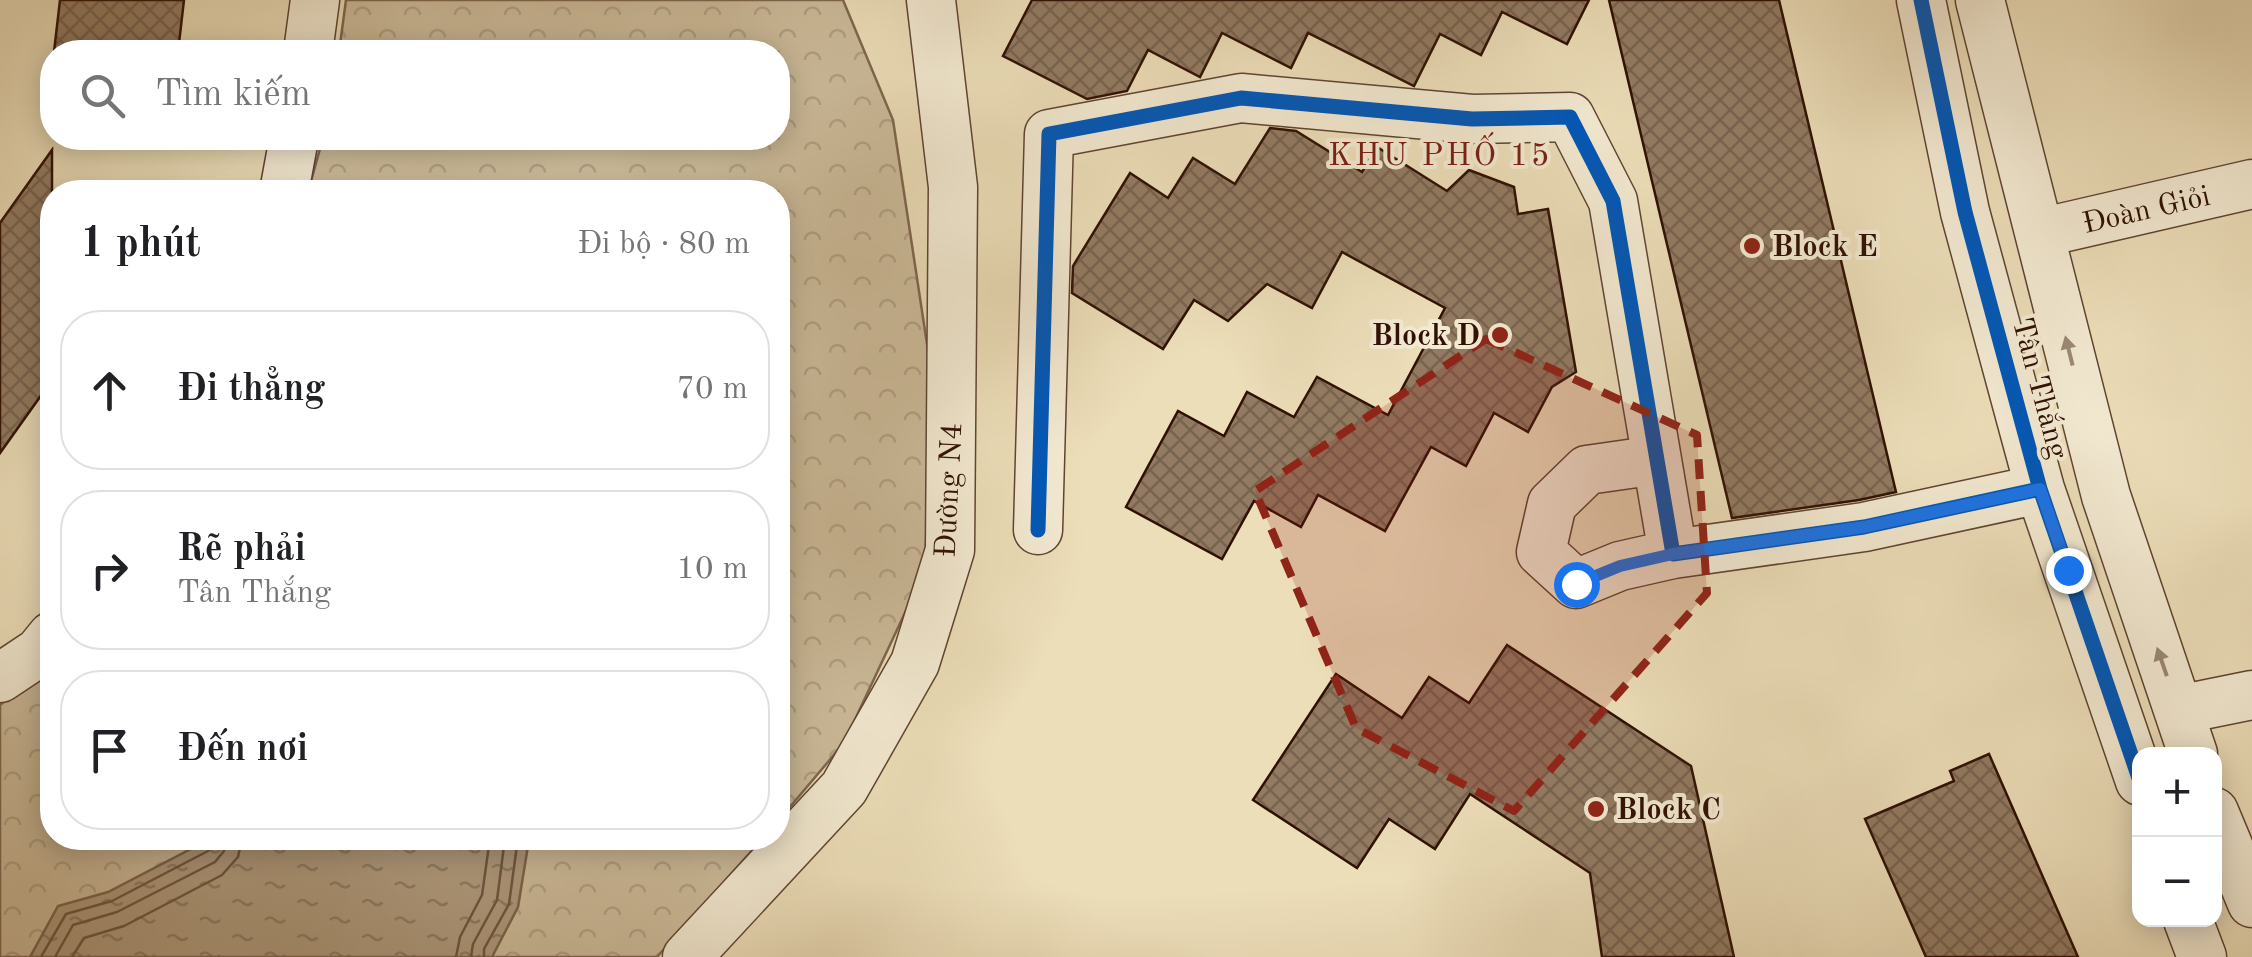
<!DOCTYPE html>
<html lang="vi">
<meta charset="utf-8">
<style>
:root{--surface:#fff;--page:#f6f6f6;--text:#202124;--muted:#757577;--line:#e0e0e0}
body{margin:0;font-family:"Old Standard TT",serif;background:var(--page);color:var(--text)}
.controls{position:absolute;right:30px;bottom:30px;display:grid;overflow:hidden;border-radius:20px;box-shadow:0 5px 25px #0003}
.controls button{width:90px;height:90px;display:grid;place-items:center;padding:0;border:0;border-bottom:2px solid var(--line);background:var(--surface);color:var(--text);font:50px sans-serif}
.stop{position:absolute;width:30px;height:30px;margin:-22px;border:8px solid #1a73e8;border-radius:50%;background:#fff}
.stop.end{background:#1a73e8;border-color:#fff;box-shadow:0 2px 10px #0008}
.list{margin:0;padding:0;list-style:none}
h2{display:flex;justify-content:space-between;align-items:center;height:130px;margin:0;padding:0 40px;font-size:42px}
h2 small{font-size:32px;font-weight:400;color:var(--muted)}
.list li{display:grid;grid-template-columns:65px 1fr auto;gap:30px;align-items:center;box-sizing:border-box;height:160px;margin:0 20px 20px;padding:0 20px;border:2px solid var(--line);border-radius:40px}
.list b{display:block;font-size:38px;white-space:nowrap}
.list p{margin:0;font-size:32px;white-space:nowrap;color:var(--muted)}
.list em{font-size:32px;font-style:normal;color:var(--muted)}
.icon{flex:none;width:55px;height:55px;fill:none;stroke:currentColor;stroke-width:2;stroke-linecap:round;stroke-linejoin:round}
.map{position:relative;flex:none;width:2252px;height:957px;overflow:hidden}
.search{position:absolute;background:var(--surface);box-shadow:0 5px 25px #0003;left:40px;top:40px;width:750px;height:110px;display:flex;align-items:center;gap:25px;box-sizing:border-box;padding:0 35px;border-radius:40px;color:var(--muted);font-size:38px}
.panel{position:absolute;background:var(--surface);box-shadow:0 5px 25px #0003;left:40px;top:180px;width:750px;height:670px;border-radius:40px}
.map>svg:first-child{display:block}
.park{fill:url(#park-crowns);stroke:#7e664f;stroke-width:2.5}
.water{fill:url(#water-ripples);stroke:#7a624b;stroke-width:2.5}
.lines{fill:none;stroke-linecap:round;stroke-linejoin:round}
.shore{stroke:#6e5440;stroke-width:2.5}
.building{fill:url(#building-cross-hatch);stroke:#301004;stroke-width:2.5}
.minor-casing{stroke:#5f4431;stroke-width:51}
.minor{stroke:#f3ead2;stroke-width:48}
.cycleway-casing{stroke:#f3ead2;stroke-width:21}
.cycleway{stroke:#0057b8;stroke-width:15}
.oneway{fill:#9b8875}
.route{stroke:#1a73e8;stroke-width:12}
.marked{fill:#8f2418;fill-opacity:0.2;stroke:#8f2418;stroke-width:8;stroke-dasharray:20 12;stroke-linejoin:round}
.poi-dot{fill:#8f2418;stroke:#f3ead2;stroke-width:4}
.labels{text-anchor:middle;stroke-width:8;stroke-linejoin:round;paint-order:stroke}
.street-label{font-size:30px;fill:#301004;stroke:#f3ead2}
.poi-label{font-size:30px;font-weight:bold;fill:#301004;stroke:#f3ead2;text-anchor:start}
.neighbourhood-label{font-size:32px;letter-spacing:2.5px;fill:#7a1f14;stroke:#f3ead2}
</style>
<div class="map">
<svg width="2252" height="957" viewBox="0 0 2252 957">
<defs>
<pattern id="park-crowns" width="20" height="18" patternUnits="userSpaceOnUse" patternTransform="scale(2.5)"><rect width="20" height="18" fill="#ccbb9a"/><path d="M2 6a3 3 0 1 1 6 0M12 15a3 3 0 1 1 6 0" fill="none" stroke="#b0a083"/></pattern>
<pattern id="water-ripples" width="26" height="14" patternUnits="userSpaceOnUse" patternTransform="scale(2.5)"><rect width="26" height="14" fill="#ac987b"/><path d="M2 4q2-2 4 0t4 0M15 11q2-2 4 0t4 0" fill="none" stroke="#8c7b63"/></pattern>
<pattern id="building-cross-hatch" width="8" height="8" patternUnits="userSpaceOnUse" patternTransform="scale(2.5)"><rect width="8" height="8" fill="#927b62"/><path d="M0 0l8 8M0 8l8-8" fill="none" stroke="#78634f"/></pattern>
</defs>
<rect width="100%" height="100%" fill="#ecdeb9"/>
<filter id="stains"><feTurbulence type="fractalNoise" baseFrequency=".002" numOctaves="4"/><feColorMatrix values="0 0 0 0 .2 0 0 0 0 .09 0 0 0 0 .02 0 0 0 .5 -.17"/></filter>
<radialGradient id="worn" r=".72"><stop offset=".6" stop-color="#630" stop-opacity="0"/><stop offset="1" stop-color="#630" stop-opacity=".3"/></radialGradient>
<!-- park -->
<path class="park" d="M346,0H843L893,120L932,377L925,570L844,743L778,821V192H308L323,138H778V52H339Z
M52,663V838H763L657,957H0V705Z"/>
<!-- water -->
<path class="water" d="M212,838H527L528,846L518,907L492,957H30L58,906L108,892Z"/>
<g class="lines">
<!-- shore -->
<path class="shore" d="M41,957L66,914L112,901L208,851L213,845L214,838
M55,957L73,925L117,912L215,862L224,851L227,838
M72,957L84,938L124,926L222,875L238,857L242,838
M456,957L460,937L482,895L490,838
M471,957L473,944L497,900L505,838
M484,957V949L509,904L518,838"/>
</g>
<!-- building -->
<path class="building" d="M60,0H184L178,52H54Z
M1032,0H1589L1567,44L1502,12L1481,55L1440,34L1414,86L1308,33L1291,68L1222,33L1200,77L1148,50L1127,91L1087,99L1003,56Z
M1609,0H1779L1896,492L1859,500L1732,518Z
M1270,128L1296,131L1362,172L1377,147L1447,191L1469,170L1514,187L1518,214L1548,209L1576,372L1552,387L1528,432L1494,413L1466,466L1431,447L1385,531L1318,495L1301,527L1254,501L1222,559L1126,507L1178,411L1224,436L1247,392L1294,417L1317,377L1388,415L1445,308L1342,252L1312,308L1267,284L1228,321L1194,300L1163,349L1072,293L1073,266L1130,173L1168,198L1193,158L1235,184Z
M52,150V380L0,453V223Z
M1507,645L1691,766L1734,957H1602L1590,873L1470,794L1435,849L1389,819L1357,868L1253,800L1336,674L1402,718L1429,677L1469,703Z
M1989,754L2078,957H1926L1865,819L1954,781L1950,771Z"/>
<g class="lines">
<!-- minor casing -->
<g class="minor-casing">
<path id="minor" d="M1921,0L1965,212L2040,489L2140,781
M1980,0L2106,496L2193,754
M308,52L315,0
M284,192L294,138
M2040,233L2252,184
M1657,460L1587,470L1552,504L1541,552L1576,584L1620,566L1673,554
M1038,530L1049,134L1241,98L1472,119L1570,117L1613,201L1673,554L1864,527L2040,489
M0,678L39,652L52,636
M2178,710L2252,695
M2214,812L2252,903
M2188,920L2202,957
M687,957L844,788L915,663L950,550L953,187L931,0"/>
</g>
<!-- minor -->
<use href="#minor" class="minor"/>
<!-- cycleway casing -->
<g class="cycleway-casing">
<path id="cycleway" d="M1921,0L1965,212L2040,489L2140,781
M1038,530L1049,134L1241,98L1472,119L1570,117L1613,201L1673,554L1864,527L2040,489"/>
</g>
<!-- cycleway -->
<use href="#cycleway" class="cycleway"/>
</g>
<!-- one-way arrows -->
<defs><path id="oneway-solid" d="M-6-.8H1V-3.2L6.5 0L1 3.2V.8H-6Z" transform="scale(2.5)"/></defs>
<g class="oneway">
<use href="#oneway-solid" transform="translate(2069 351) rotate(-104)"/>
<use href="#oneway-solid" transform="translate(2162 662) rotate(-109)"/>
</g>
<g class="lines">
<!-- route -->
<path class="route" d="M1576,584L1620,566L1673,554L1864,527L2040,489L2068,570"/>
</g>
<!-- marked area -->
<path class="marked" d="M1486,339L1697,435L1707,593L1514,811L1356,728L1255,491Z"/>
<!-- markers -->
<g class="poi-dot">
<circle cx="1752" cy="246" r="10"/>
<circle cx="1500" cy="335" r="10"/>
<circle cx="1596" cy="809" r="10"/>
</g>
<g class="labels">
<!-- street labels -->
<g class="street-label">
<text transform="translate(2146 209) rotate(-13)" y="10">Đoàn Giỏi</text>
<text transform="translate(2041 388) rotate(75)" y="10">Tân Thắng</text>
<text transform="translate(948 490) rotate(-87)" y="10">Đường N4</text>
</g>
<!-- poi labels -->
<g class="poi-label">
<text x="1772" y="256">Block E</text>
<text x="1480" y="345" text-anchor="end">Block D</text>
<text x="1616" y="819">Block C</text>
</g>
<!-- neighbourhood labels -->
<g class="neighbourhood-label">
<text x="1440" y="165">KHU PHỐ 15</text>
</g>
</g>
<rect width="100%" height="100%" filter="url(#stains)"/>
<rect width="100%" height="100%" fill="url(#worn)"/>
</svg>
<div class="controls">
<button>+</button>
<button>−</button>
</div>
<div class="stop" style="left:1576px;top:584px"></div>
<div class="stop end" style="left:2068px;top:570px"></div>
<div class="search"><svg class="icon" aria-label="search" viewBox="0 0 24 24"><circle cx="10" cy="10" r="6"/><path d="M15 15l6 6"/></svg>Tìm kiếm</div>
<section class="panel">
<h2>1 phút<small>Đi bộ · 80 m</small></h2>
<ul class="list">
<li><svg class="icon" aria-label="ahead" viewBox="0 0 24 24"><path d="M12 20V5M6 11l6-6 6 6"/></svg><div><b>Đi thẳng</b></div><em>70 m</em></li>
<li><svg class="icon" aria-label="right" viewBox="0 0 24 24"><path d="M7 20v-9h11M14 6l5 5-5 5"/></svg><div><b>Rẽ phải</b><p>Tân Thắng</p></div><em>10 m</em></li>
<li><svg class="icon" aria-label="arrive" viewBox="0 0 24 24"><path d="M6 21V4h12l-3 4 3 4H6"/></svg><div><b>Đến nơi</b></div></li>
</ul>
</section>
</div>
